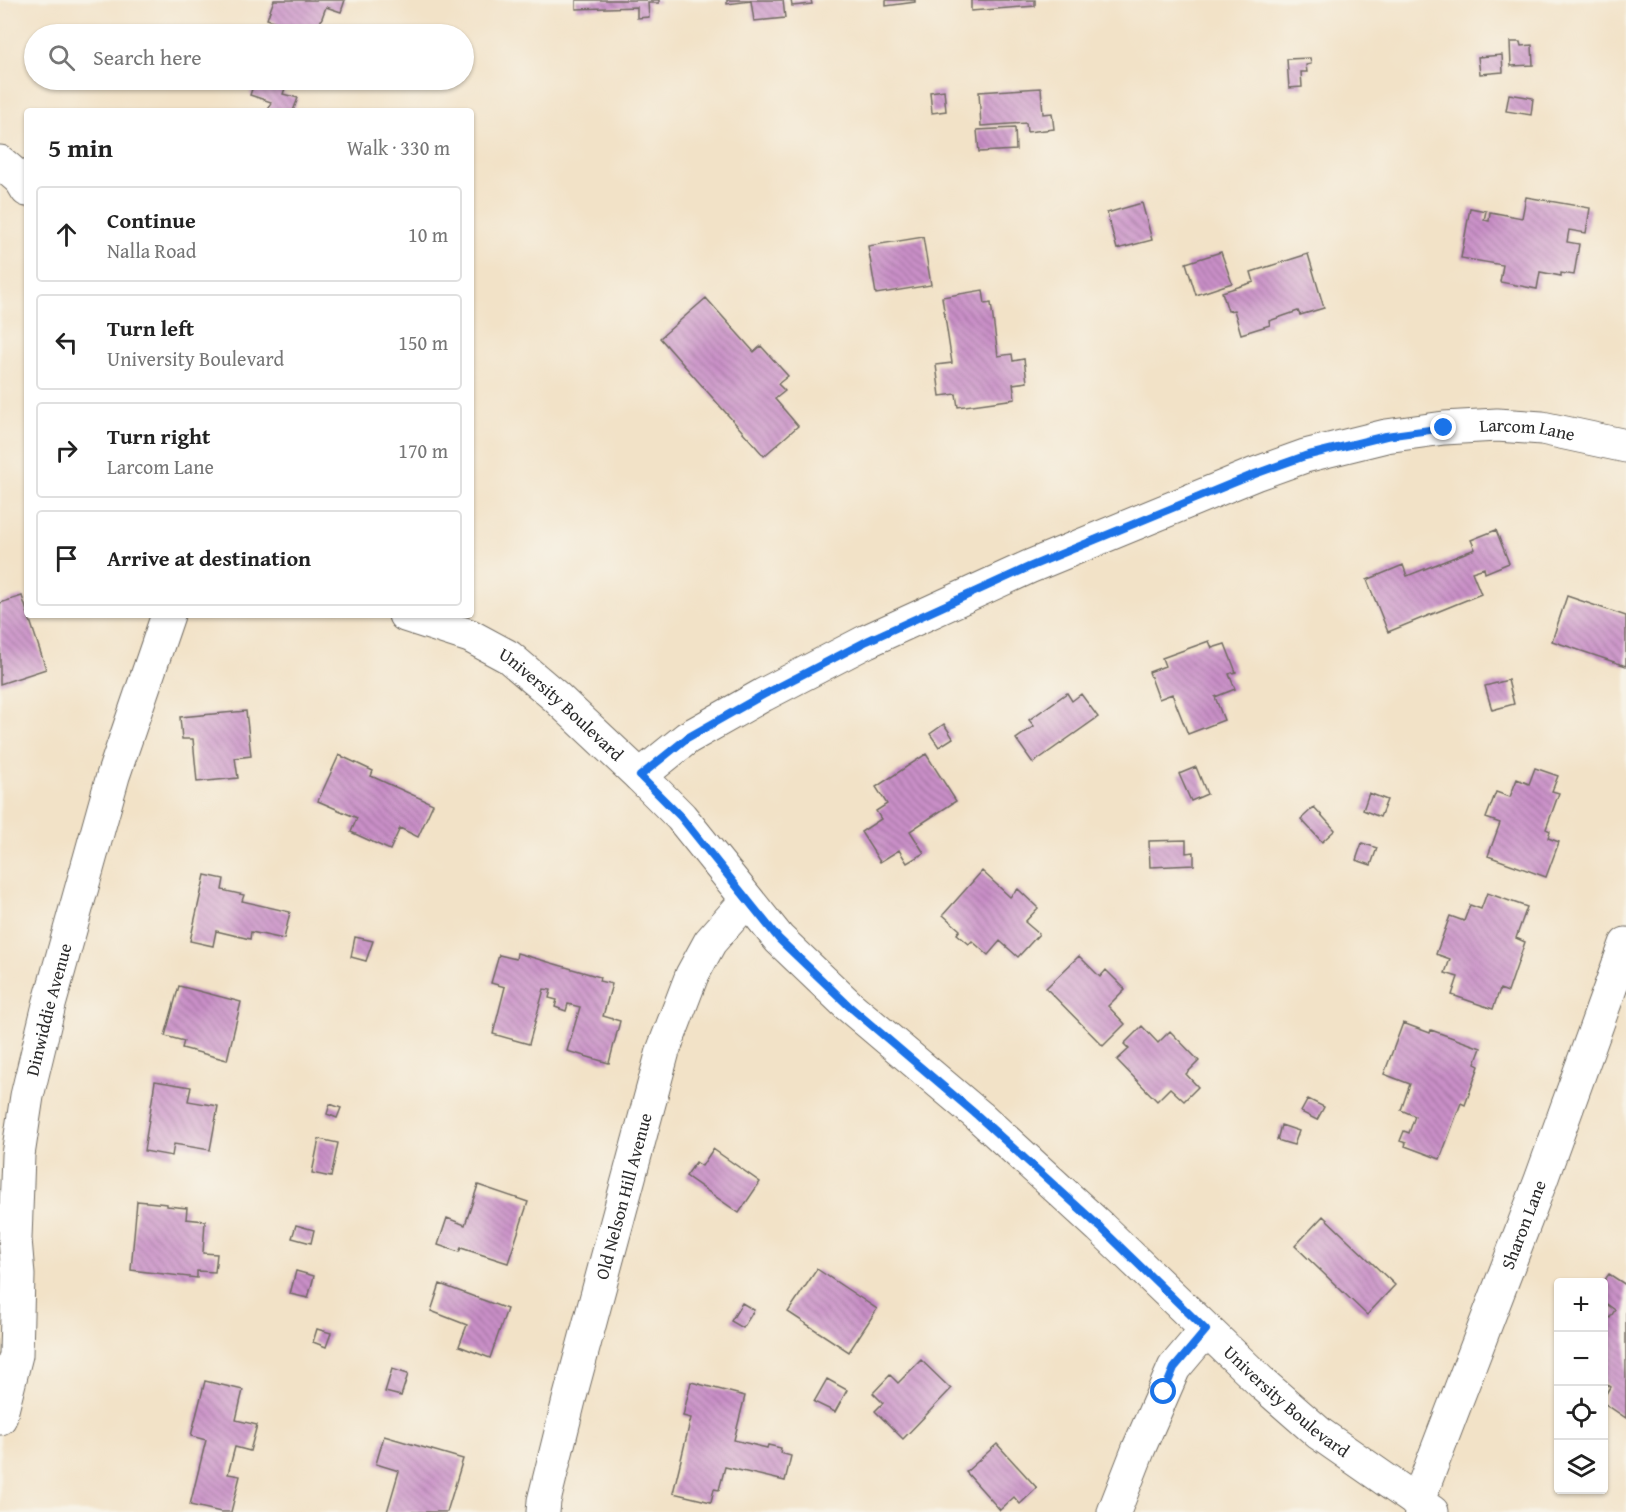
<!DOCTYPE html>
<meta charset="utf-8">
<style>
:root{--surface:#fff;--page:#f2f2f2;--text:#222;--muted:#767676;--line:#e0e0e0}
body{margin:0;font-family:"Gentium Book Plus",serif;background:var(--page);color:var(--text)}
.controls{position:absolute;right:18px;bottom:18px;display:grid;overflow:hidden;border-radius:6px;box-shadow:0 2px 4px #0004}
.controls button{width:54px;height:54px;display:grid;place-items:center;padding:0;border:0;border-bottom:2px solid var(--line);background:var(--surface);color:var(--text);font:30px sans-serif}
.stop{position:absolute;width:18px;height:18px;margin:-14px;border:4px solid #1a73e8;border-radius:50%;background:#fff}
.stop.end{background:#1a73e8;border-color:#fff;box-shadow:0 2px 6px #0008}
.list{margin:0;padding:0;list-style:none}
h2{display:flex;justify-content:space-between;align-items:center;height:78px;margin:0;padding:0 24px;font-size:26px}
h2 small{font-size:20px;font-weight:400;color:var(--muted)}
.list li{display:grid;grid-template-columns:39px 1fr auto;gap:18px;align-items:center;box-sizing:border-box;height:96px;margin:0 12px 12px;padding:0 12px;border:2px solid var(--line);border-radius:6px}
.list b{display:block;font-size:22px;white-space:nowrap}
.list p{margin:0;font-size:20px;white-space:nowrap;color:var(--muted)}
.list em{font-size:20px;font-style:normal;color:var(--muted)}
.icon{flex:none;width:33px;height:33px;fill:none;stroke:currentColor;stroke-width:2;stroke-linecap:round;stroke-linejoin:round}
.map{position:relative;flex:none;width:1626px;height:1512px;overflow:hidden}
.search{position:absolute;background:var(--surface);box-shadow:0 2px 4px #0004;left:24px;top:24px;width:450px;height:66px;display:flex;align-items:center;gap:15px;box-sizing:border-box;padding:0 21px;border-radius:33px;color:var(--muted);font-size:22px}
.panel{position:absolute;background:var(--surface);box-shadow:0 2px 4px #0004;left:24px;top:108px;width:450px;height:510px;border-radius:6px}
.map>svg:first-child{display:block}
.building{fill:url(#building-back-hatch)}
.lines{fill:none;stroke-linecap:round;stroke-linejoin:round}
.minor-casing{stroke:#716b62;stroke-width:35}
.minor{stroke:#fff;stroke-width:33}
.route{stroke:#1a73e8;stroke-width:8}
.labels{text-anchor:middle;stroke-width:4.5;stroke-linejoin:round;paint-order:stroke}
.street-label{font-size:18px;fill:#2b2b2b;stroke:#f7f3e8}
</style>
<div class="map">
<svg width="1626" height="1512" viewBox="0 0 1626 1512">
<defs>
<pattern id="building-back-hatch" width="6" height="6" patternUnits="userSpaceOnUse" patternTransform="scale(1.5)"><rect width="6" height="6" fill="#c98fc7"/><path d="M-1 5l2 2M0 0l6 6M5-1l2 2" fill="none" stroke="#a375a2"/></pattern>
</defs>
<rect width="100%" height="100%" fill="#f7f3e8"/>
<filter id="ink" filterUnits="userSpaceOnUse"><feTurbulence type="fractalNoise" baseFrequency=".0167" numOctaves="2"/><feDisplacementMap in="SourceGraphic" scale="12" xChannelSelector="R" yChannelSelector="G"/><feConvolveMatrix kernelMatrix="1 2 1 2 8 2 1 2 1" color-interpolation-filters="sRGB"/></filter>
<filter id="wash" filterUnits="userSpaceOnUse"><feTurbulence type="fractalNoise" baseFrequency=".008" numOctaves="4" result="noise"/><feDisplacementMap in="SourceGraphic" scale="24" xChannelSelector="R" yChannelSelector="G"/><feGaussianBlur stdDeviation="1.35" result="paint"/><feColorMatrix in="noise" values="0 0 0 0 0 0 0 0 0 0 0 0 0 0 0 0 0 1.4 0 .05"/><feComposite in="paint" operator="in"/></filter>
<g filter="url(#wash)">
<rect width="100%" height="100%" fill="#f2e2c7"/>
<g id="blocks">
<!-- building -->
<path class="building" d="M274,0H345L341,12L326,7L316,34H271L276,22L267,19Z
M576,0H659V3H648L649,17L637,18V7L576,9Z
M727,0H783L785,18L754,21L751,1L727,4Z
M791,0H811L812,4L792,6Z
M886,0H915V2L886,6Z
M971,0H1035V6L971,11Z
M1510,42H1520L1521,46L1532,45L1533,65L1511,66Z
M1502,55L1503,72L1480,74L1478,57Z
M1310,58L1311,64L1306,65L1307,72H1301L1302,87L1289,88L1287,59Z
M255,80H288L283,94L298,98L293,111H268L271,102L250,95Z
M1041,88L1043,114L1052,113L1054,129L1027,132L1026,123L981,126L979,92Z
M944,90L946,111L932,113L930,92Z
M1509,94L1533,98L1531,115L1506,111Z
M1015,128L1016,150L979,152L977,130Z
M1526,197L1590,208L1586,233L1569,230L1567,242L1579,244L1574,275L1561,273V276L1540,272L1537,289L1500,282L1503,265L1461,258L1470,208L1486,211L1484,220L1489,221L1490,212L1522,218Z
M1142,203L1152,240L1117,249L1107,213Z
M923,237L931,285L876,294L868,246Z
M1221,252L1232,283L1196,295L1186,263Z
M1308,254L1324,308L1300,315L1298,311L1269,321L1270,325L1241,334L1234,310L1228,311L1222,292L1254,282L1251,272Z
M983,290L985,304L991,303L998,356L1012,354L1013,361L1024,359L1027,382L1013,384L1015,399L958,407L956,394L940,396L936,365L952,363L942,297Z
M706,298L754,352L761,346L788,376L778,384L785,391L775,399L798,426L764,456L660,338Z
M1496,530L1509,563L1485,573L1484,568L1472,572L1481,594L1388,632L1367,580L1403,565L1407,576L1475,549L1471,540Z
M22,596L46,669L0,684V603Z
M1567,596L1626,616V666L1552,641Z
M1209,641L1212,648L1225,644L1236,672L1229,674L1235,689L1215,697L1224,720L1188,734L1172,694L1159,699L1149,672L1165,666L1162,658Z
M1508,680L1514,704L1492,710L1485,686Z
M1067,693L1072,701L1081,694L1098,717L1033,763L1016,739L1034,726L1029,720Z
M246,711L251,756L235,758L238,778L197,782L193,739H182L180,717Z
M944,724L953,738L939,747L930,734Z
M926,754L956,801L910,831L924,853L907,863L899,850L880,862L861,832L881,819L876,811L887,804L876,787Z
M339,755L373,771L371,776L433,804L418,837L400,828L390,850L351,832L357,818L318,801Z
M1196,767L1207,794L1191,801L1179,774Z
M1535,768L1558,776L1552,791L1559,793L1546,829L1550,831L1548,838L1559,842L1546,877L1488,856L1500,823L1486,818L1496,792L1510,797L1517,779L1529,784Z
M1369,793L1387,800L1380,817L1363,810Z
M1314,807L1335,830L1322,842L1301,819Z
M1186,840V853L1194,852V865L1150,867L1149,841Z
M1362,843L1377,848L1371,865L1356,860Z
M982,871L1010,897L1018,889L1038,908L1025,922L1039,934L1018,957L1000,941L988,955L972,941L969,944L957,934L960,930L943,915Z
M205,875L224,879L222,890L244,895L242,901L290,912L284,939L251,932L250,939L216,931L213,946L190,941Z
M1487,893L1527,907L1516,938L1525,942L1508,992L1500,989L1493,1009L1452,995L1458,977L1445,973L1450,959L1436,954L1450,916L1464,921L1470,905L1481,909Z
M355,937L373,941L366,961L351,957Z
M517,953L600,977L599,981L612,984L603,1016L620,1021L609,1063L567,1051L580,1007L568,1004L566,1011L555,1007L557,1000L549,998L551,990L544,989L529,1044L493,1034L505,987L491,983L499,955L516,959Z
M1079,956L1100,977L1106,970L1125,989L1108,1006L1125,1024L1103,1046L1046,988Z
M179,986L241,1002L227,1060L182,1048L184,1041L165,1036Z
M1403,1023L1430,1033L1431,1030L1481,1048L1475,1064L1479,1066L1465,1105L1461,1103L1440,1159L1405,1146L1406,1143L1400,1141L1404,1131L1409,1133L1415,1116L1401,1110L1410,1084L1384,1074Z
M1142,1026L1158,1043L1170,1031L1199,1061L1186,1074L1198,1087L1184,1101L1170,1088L1157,1101L1117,1060L1129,1049L1124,1044Z
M155,1081L191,1087L188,1101L218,1106L210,1150L174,1144L172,1156L144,1151Z
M1308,1099L1324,1107L1317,1120L1301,1112Z
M330,1104L341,1108L337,1118L327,1114Z
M1281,1125L1299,1131L1294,1145L1277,1140Z
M319,1139L338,1143L331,1177L312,1173Z
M713,1149L760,1182L739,1213L686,1176L696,1162L702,1166Z
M478,1185L528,1202L508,1263L461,1248L459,1252L438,1245L447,1218L465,1225Z
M137,1201L167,1204V1206L187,1208L186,1219L205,1221L203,1253L217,1254L215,1272L197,1271V1278L131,1270Z
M1323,1216L1395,1285L1367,1315L1295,1246Z
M296,1225L314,1230L311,1243L292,1238Z
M817,1269L877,1309L849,1352L788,1312Z
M296,1271L314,1276L308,1298L290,1294Z
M1609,1274L1626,1285V1418L1604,1403V1397L1610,1387L1604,1383V1317L1605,1314L1610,1318L1615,1310L1604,1302V1281Z
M440,1284L507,1309L490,1358L459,1346L467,1325L431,1311Z
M742,1303L754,1310L743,1328L731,1321Z
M317,1329L331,1333L326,1347L313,1342Z
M921,1360L951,1389L903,1439L875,1411L883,1403L873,1393L890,1375L898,1383Z
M392,1369L408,1374L401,1396L385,1392Z
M827,1379L847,1390L835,1412L814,1402Z
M205,1381L243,1390L236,1420L257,1425L250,1451L235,1447L228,1474L240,1476L231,1512H221L190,1505L206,1440L191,1436Z
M691,1382L745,1396L734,1440L767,1448L768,1445L781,1448L780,1453L791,1456L785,1481L725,1467L719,1490L714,1489L711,1502L673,1493L691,1418L683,1416Z
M384,1436L463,1459L447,1512H387L399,1471L376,1464Z
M997,1444L1037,1488L1020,1504L1014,1497L1000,1510L966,1472Z"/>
</g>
</g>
<g filter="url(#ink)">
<use href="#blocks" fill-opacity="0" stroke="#716b62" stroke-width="1.5"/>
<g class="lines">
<!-- minor casing -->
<g class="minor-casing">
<g id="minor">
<path d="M0,162L21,180L27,190"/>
<path id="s1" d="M405,615L470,636L509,657L556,697L640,776L681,817L779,939L849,1006L979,1116L1100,1227L1264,1385L1320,1434L1432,1512"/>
<path id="s2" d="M640,776L687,738L763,695L867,641L1029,567L1255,474L1305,456L1386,436L1444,428L1497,425L1542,428L1626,446"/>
<path id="s3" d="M0,1418L16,1355L18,1275L15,1239L18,1155L27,1096L49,1005L113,776L168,615"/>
<path id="s4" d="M1417,1503L1541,1180L1626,944"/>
<path id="s5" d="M543,1512L544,1501L569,1400L663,1051L692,975L710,942L747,900"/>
<path d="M1114,1512L1139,1448L1174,1368L1206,1330"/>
</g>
</g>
<!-- minor -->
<use href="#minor" class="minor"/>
</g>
</g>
<g class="lines" filter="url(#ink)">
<!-- route -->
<path class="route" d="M1164,1392L1174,1368L1206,1330L1100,1227L978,1116L849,1006L779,939L681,817L640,776L687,738L763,695L867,641L1029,567L1255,474L1305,456L1386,436L1444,428"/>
</g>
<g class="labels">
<!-- street labels -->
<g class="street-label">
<text dy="6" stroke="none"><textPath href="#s2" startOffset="966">Larcom Lane</textPath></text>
<text dy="6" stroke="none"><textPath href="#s1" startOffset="183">University Boulevard</textPath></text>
<text dy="6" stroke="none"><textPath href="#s3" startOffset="414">Dinwiddie Avenue</textPath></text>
<text dy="6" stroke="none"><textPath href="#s5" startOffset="326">Old Nelson Hill Avenue</textPath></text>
<text dy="6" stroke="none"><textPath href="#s4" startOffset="298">Sharon Lane</textPath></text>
<text dy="6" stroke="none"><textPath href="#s1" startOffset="1191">University Boulevard</textPath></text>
</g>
</g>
</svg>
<div class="controls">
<button>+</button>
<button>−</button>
<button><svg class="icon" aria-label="locate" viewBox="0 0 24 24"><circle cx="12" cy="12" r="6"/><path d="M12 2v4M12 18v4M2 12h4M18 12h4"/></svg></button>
<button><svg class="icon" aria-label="layers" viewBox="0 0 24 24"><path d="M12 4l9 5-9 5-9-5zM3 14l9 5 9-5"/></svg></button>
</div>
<div class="stop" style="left:1164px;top:1392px"></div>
<div class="stop end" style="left:1444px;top:428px"></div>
<div class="search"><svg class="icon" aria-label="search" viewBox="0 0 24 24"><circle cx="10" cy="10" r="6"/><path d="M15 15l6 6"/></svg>Search here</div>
<section class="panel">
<h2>5 min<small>Walk · 330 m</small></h2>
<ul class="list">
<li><svg class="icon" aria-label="ahead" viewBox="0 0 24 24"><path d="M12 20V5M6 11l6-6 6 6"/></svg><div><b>Continue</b><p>Nalla Road</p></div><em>10 m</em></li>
<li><svg class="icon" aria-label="left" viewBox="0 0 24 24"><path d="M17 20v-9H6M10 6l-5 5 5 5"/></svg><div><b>Turn left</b><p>University Boulevard</p></div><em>150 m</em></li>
<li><svg class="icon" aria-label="right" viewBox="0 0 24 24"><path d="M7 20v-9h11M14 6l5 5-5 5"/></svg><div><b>Turn right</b><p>Larcom Lane</p></div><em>170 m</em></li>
<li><svg class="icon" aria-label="arrive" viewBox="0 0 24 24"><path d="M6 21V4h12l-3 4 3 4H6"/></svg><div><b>Arrive at destination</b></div></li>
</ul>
</section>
</div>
